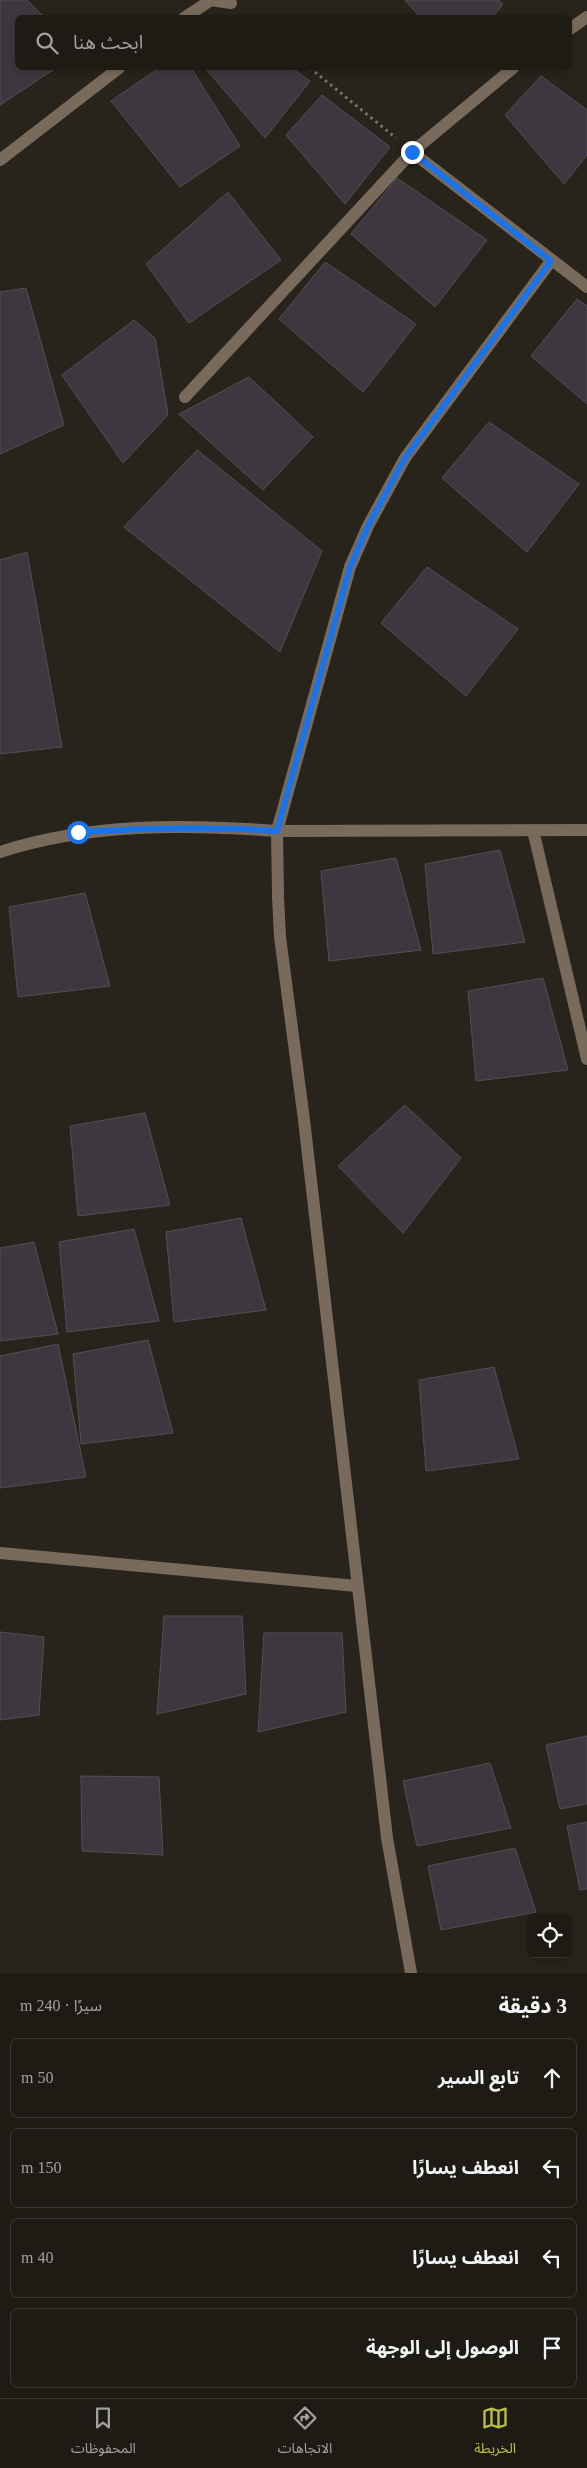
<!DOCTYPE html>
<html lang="ar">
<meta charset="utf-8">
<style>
:root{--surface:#1e1b14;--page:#2b2822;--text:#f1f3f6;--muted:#a1a1a0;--line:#3c3934;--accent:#bcbf44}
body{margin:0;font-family:"Times New Roman","Noto Sans Arabic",serif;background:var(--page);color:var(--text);direction:rtl}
.controls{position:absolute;right:15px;bottom:15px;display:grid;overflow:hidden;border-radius:8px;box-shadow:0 2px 8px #0003}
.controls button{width:45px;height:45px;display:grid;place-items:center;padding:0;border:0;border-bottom:1px solid var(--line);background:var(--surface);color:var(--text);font:25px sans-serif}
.stop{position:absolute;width:15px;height:15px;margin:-11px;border:4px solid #1a73e8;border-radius:50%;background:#fff}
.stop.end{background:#1a73e8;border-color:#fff;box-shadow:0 1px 5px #0008}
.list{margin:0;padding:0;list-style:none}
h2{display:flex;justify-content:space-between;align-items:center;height:65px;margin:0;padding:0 20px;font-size:21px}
h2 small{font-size:16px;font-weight:400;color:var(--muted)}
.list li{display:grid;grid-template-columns:32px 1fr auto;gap:15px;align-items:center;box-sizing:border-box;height:80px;margin:0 10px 10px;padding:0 10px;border:1px solid var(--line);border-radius:8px}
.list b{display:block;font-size:19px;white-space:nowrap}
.list em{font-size:16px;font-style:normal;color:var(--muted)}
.icon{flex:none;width:28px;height:28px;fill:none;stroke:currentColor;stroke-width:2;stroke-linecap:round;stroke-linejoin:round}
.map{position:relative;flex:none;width:587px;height:1973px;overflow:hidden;direction:ltr}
.search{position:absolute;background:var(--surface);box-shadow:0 2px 8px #0003;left:15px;right:15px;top:15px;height:55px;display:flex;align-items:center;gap:12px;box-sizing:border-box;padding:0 18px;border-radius:8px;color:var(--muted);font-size:19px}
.sheet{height:425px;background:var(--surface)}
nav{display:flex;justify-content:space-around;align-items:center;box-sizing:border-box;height:70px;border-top:1px solid var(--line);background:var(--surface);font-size:14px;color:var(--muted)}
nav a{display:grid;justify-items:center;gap:2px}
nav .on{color:var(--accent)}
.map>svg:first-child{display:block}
.building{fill:#3e373f;stroke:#554d56}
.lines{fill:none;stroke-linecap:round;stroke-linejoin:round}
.path{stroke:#78756d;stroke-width:3;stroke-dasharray:2.5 4;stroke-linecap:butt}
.minor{stroke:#796b5c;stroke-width:12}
.route{stroke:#1a73e8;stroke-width:6}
</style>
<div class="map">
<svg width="587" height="1973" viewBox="0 0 587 1973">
<rect width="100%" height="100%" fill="#28241b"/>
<!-- building -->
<path class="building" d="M0,0H27L45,18H18V68H56L0,105Z
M405,0H498L503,4L492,18H421Z
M159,68H191L240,146L180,187L111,101Z
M207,68H292L310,81L265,138L206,69Z
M541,76L587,110V155L564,184L505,115Z
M322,95L390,147L345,204L286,135Z
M397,178L487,240L435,307L351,234Z
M228,192L281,260L189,323L146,264Z
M325,262L416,324L363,392L279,319Z
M26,288L64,425L0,454V292Z
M577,299L587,306V404L531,356Z
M134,320L155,338L168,415L123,463L62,375Z
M249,377L313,437L263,490L179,414Z
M489,422L579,484L527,552L442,478Z
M197,450L322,551L280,652L124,527Z
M27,552L62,747L0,754V560Z
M427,567L518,629L466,696L381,623Z
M500,850L525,942L433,954L425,864Z
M396,858L421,950L329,961L321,871Z
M85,893L110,986L18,997L9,907Z
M543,978L568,1070L476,1081L468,991Z
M405,1105L461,1158L403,1233L338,1166Z
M145,1113L170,1205L78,1216L70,1126Z
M241,1218L266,1310L174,1322L166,1232Z
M134,1229L159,1321L67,1332L59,1242Z
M34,1242L58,1334L0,1341V1248Z
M148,1340L173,1433L81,1444L73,1354Z
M58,1344L86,1477L0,1488V1356Z
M494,1367L519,1459L426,1471L419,1380Z
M164,1616H242L246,1694L157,1714Z
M0,1632L44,1637L39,1715L0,1720Z
M264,1633H342L346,1712L258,1732Z
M587,1736V1804L560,1809L546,1745Z
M490,1763L511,1828L417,1846L403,1781Z
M81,1776L159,1777L163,1855L82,1851Z
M587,1822V1889L580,1890L567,1826Z
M515,1848L536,1912L441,1930L428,1866Z"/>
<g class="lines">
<!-- path -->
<path class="path" d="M310,68L396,138"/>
<!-- minor -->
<path class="minor" d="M184,18L211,0L231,3
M570,29L587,17
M412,152L587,287
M0,160L119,68
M185,397L412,152L513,68
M533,830L587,1059
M0,852C89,823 185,824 277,831L587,830
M0,1553L357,1586
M411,1973L387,1838L304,1120L280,937L278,896L277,831L350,567L368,526L405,458L551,261"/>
</g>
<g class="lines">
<!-- route -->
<path class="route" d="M78,832C144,828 211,826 277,831L350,567L368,526L405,458L551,261L412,152"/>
</g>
</svg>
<div class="controls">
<button><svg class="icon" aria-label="locate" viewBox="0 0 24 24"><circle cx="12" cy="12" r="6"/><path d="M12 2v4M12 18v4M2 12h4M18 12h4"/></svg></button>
</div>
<div class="stop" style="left:78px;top:832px"></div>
<div class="stop end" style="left:412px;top:152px"></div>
<div class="search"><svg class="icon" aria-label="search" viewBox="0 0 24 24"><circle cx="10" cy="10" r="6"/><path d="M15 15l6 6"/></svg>ابحث هنا</div>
</div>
<section class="sheet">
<h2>3 دقيقة<small>سيرًا · 240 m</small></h2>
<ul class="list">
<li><svg class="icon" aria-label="ahead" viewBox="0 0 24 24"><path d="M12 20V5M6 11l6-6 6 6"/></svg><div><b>تابع السير</b></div><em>50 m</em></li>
<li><svg class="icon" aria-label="left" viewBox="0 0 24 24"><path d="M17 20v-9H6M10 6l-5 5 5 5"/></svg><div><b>انعطف يسارًا</b></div><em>150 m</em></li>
<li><svg class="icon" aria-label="left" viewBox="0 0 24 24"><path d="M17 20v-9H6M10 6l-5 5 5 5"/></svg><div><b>انعطف يسارًا</b></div><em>40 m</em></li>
<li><svg class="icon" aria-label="arrive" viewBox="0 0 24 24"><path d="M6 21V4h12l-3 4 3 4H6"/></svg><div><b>الوصول إلى الوجهة</b></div></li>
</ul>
</section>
<nav>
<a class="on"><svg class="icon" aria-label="map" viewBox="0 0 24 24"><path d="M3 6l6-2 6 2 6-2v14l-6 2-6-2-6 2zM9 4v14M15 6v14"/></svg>الخريطة</a>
<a><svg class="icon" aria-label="directions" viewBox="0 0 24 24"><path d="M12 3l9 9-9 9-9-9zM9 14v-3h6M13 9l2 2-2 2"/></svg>الاتجاهات</a>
<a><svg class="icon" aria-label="saved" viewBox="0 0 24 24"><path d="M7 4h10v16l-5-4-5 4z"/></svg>المحفوظات</a>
</nav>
